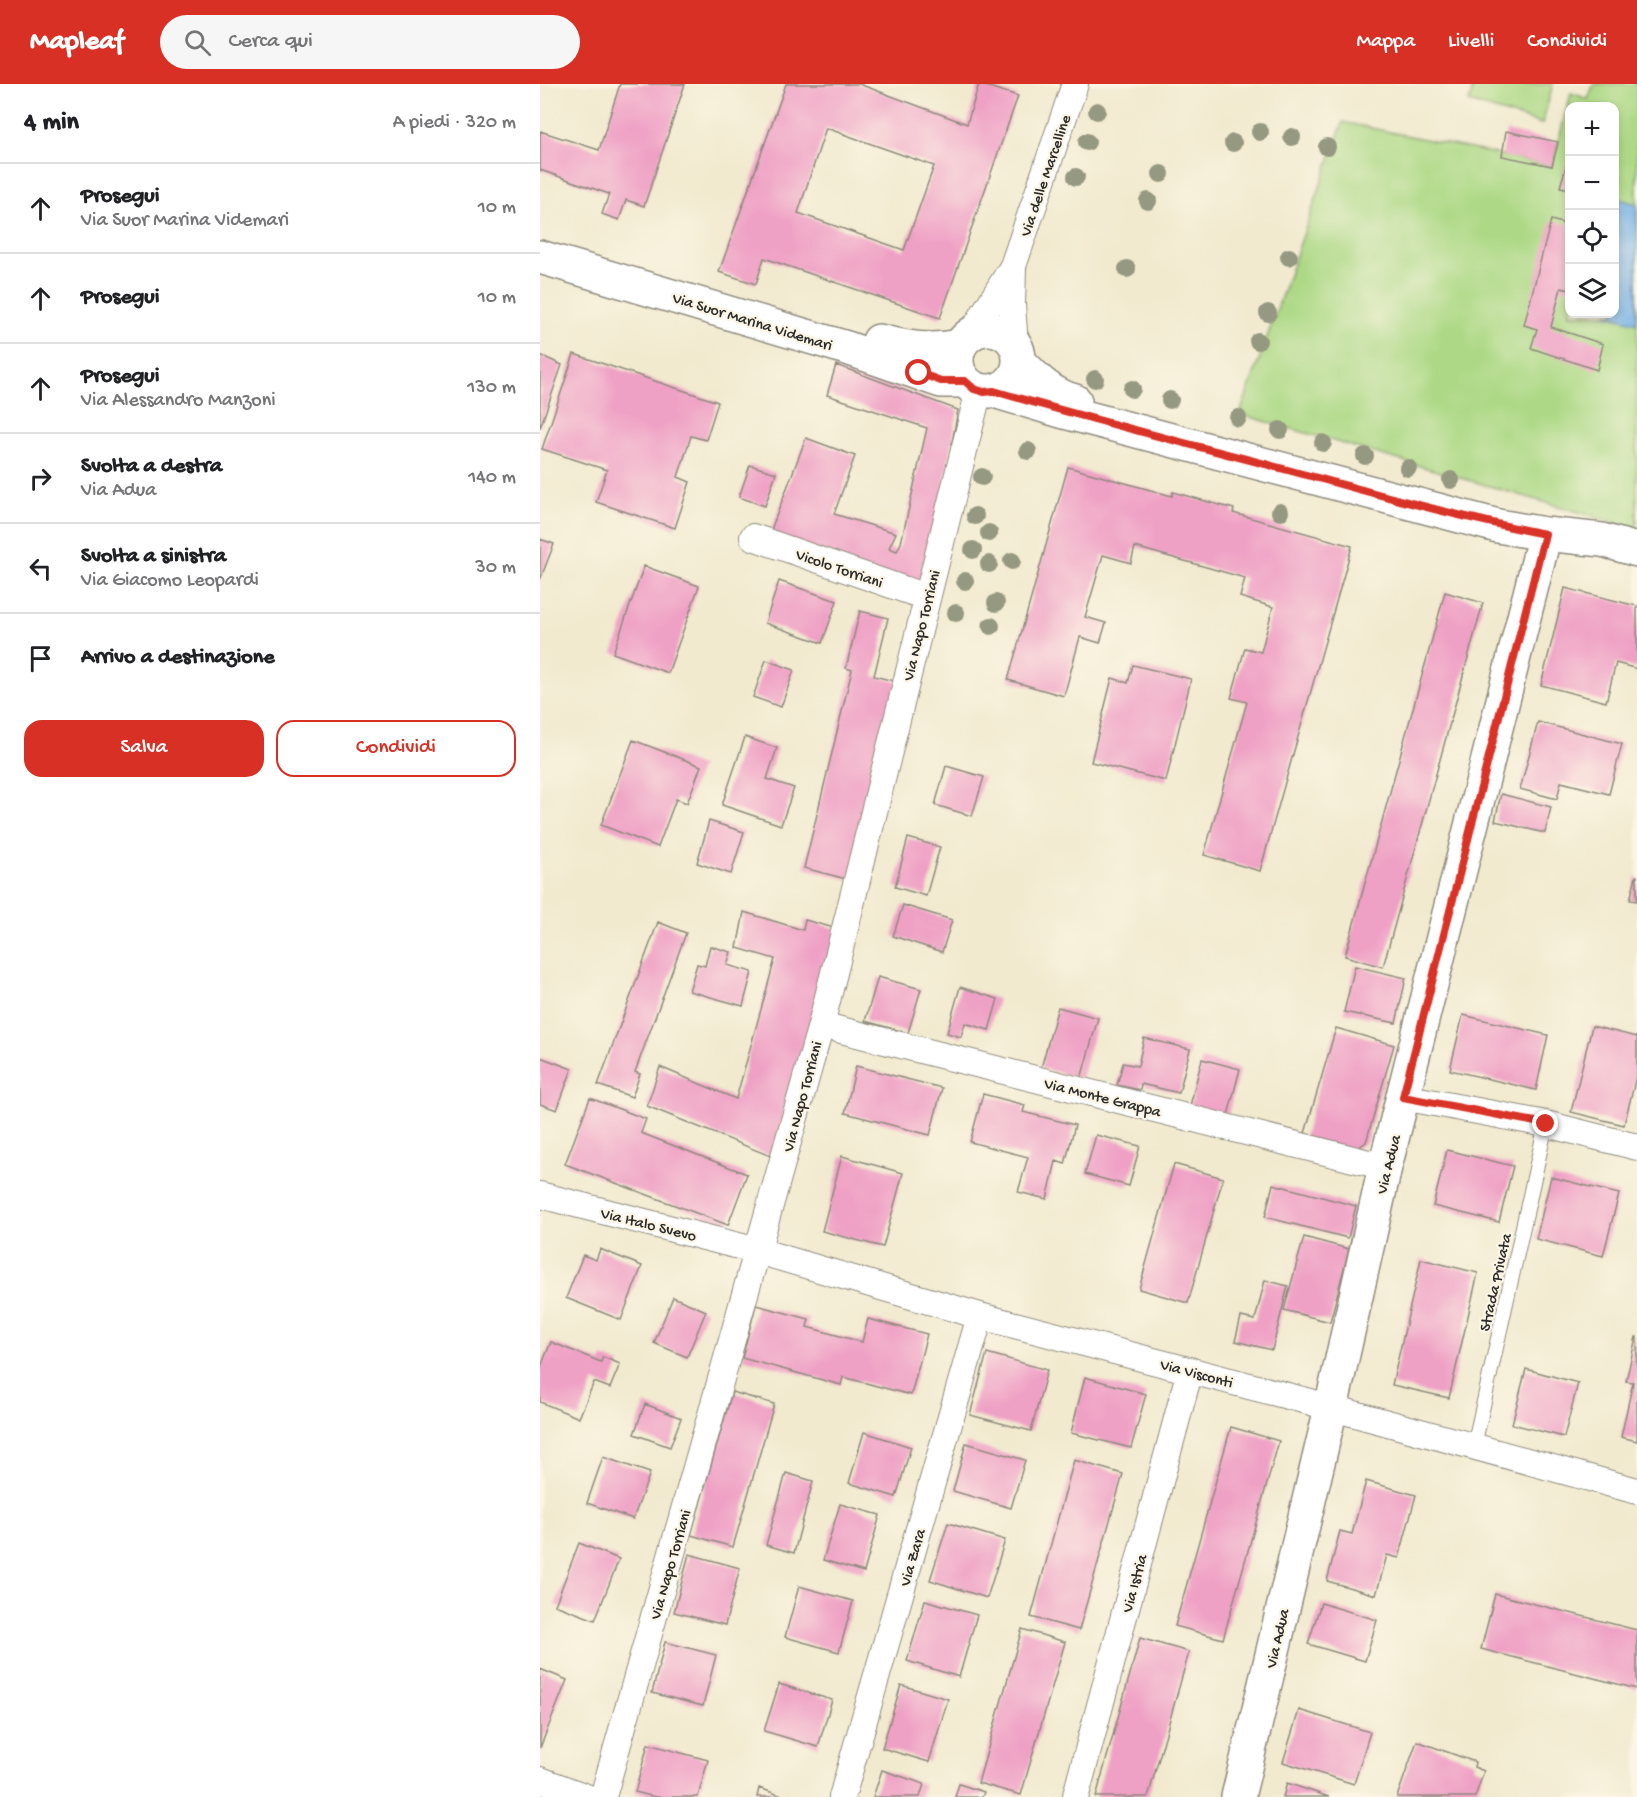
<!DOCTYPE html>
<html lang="it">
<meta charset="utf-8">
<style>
:root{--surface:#fff;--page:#f6f6f6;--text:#202124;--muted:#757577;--line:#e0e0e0;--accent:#d93025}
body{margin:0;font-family:"Gochi Hand",sans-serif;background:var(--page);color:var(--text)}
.controls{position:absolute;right:18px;top:18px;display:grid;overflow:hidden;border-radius:12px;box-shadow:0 3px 9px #0003}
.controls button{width:54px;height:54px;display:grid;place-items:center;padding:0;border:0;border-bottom:2px solid var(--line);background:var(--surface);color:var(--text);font:30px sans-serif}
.stop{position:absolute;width:18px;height:18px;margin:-14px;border:4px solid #d93025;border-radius:50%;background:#fff}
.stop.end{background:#d93025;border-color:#fff;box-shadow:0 2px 6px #0008}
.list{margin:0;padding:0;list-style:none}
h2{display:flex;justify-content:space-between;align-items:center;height:78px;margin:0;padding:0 24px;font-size:26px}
h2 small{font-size:20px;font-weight:400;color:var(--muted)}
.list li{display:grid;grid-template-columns:39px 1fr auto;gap:18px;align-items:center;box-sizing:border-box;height:90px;padding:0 24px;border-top:2px solid var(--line)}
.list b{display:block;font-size:22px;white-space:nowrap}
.list p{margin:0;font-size:20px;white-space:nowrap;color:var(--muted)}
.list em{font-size:20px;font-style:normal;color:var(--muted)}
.actions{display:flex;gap:12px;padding:18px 24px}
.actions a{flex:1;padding:14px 0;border:2px solid var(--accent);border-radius:18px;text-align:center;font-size:21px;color:var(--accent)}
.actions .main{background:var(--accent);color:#fff}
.icon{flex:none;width:33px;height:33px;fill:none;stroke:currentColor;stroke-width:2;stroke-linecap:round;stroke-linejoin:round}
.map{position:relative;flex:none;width:1097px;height:1713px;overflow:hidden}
header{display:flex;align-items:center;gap:36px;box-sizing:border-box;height:84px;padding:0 30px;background:var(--accent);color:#fff}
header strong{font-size:28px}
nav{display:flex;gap:33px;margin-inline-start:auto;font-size:21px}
.search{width:420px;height:54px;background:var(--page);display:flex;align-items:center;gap:15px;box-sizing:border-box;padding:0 21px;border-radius:33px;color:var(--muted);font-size:22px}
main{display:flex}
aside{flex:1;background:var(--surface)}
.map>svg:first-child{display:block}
.green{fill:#add986;stroke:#6c8258;stroke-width:1.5;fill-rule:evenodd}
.water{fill:#75b0e6;stroke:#506e88;stroke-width:1.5}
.building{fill:#efa0c5;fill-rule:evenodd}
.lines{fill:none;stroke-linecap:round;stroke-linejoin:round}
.lane-casing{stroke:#8e8a7d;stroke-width:16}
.street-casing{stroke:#8e8a7d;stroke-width:28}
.secondary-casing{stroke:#8e8a7d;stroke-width:36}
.lane{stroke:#fff;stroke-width:14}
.street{stroke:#fff;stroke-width:26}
.secondary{stroke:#fff;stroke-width:33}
.tree{fill:#969981}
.route{stroke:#d93025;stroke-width:8}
.labels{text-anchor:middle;stroke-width:4.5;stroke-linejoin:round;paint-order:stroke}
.street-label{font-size:16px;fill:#2b2b2b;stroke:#fcf5e5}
</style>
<header>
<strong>Mapleaf</strong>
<div class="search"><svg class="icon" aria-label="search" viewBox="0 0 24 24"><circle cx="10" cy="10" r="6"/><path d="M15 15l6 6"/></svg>Cerca qui</div>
<nav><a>Mappa</a><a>Livelli</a><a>Condividi</a></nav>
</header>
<main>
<aside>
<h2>4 min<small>A piedi · 320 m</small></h2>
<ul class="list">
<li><svg class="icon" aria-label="ahead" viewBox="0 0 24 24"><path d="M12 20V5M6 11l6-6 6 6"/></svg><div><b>Prosegui</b><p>Via Suor Marina Videmari</p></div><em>10 m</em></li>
<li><svg class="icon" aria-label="ahead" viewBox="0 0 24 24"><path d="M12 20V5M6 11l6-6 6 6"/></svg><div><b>Prosegui</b></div><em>10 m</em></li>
<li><svg class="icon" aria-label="ahead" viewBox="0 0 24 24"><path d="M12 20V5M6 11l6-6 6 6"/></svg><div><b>Prosegui</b><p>Via Alessandro Manzoni</p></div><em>130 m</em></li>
<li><svg class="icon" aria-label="right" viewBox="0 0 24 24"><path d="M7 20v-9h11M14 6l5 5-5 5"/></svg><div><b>Svolta a destra</b><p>Via Adua</p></div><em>140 m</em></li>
<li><svg class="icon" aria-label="left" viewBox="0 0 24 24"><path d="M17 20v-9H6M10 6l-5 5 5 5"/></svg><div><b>Svolta a sinistra</b><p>Via Giacomo Leopardi</p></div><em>30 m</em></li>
<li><svg class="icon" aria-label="arrive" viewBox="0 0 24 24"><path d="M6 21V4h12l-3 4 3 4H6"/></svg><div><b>Arrivo a destinazione</b></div></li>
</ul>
<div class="actions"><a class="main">Salva</a><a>Condividi</a></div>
</aside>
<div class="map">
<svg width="1097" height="1713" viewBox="0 0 1097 1713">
<rect width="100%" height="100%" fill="#fcf5e5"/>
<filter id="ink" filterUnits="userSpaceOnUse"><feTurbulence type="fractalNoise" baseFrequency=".0167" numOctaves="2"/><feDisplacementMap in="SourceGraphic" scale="12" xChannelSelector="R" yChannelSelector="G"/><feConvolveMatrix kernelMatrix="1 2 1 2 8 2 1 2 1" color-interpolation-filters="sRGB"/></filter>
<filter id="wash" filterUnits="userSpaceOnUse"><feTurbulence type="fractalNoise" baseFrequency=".008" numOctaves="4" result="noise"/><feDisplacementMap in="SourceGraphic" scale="24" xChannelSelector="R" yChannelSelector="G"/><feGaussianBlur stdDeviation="1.35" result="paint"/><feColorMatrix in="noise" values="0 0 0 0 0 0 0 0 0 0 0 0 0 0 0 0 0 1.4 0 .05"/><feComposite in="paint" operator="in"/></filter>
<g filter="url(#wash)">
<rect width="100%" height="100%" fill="#f1eacf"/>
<!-- green -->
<path class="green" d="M934,0H1013L1002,40L929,18Z
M1054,0H1097V445L700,330L803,38L1012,82L1031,9L1048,15ZM1030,22H1074V230H1030Z"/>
<!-- water -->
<path class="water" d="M1076,114L1097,120V239L1064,230H1074Z"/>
<g id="blocks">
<!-- building -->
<path class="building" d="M80,0H145L104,122L86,116L79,136L62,130L69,110L0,86V47L59,66Z
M246,0H319L427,40L439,0L478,12L400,234L224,174L216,200L179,188ZM286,44L394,82L364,166L258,129Z
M966,47L1018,58L1012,82L962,72Z
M1030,69V105L1020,103Z
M1011,136L1030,141V206L1021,204L1011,243L1063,260L1057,286L991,264L997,245L984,241Z
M34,270L178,318L166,356L151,352L138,393L150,398L135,444L56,418L67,386L2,365Z
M0,271L22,281L0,344Z
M296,281L418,326L385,506L229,451L266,354L315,372L294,430L356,449L349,464L357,467L361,459L387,344L287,311Z
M210,381L236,389L225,422L199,413Z
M528,383L632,412L633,408L694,425L693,429L812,462L720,787L664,771L707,618L691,614L705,564L721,568L733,523L700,513L705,494L595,463L591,479L563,471L545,533L566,539L560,559L540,553L524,612L468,596Z
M0,455L14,460L0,496Z
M104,482L159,502L128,589L73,569Z
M239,497L297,517L282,559L225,539Z
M1025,504L1097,522V585L1076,579L1066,618L1001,601Z
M905,508L943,519L843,883L805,872Z
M320,527L348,534L334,592L358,598L310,796L264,784L312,586L306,584Z
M226,576L254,586L241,623L213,613Z
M593,581L651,595L626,697L551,678L572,594L588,599Z
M998,638L1082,660L1069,710L1021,698L1017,715L980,705Z
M205,653L237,664L227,695L254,704L241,741L182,721Z
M93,656L161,682L147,719L136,715L118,763L61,741Z
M406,682L444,693L432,732L395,721Z
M961,710L1011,723L1005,749L955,737Z
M169,737L204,748L191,790L157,779Z
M368,754L400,763L386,812L355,803Z
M1096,792H1097V817L1090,816Z
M363,821L412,836L402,868L353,852Z
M204,828L263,846L265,836L298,845L233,1073L107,1022L120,983L196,1015L235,875L197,864Z
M118,838L146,849L95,988L100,990L92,1013L58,1001Z
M170,862L191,868L187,881L212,888L203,922L149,907L157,880L165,882Z
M815,882L866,894L856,939L804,928Z
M338,893L381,905L368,949L325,937Z
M420,903L458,915L449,946L425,939L421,953L407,949Z
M518,923L558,934L541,995L501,984Z
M923,931L1008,951L996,1006L910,986Z
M1052,942L1097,953V989L1084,1041L1031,1028Z
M796,944L854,961L826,1058L809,1070L763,1056Z
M604,954L650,965L639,1009L601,1000L600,1006L577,1001L583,979L598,982Z
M0,973L32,985L17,1026L0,1020Z
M662,975L700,985L688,1031L650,1022Z
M316,982L402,1004L390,1051L305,1029Z
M443,1010L485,1021L483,1028L535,1041L525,1080L516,1077L507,1115L478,1108L488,1073L430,1058Z
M50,1014L106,1035L101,1049L207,1090L188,1141L25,1080Z
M556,1051L600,1062L589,1102L545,1090Z
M907,1066L973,1082L959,1138L893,1122Z
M302,1072L363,1089L343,1163L282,1147Z
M634,1080L683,1094L648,1219L599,1205Z
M1011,1093L1079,1110L1063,1172L996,1155Z
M733,1100L816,1122L808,1154L725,1133Z
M764,1153L809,1165L790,1238L744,1226Z
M60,1165L102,1182L81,1236L26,1214L43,1171L56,1176Z
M881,1175L938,1189L909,1314L852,1301Z
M725,1196L748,1202L732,1266L695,1257L701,1233L715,1236Z
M133,1213L166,1227L147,1273L114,1259Z
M216,1221L269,1235L267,1243L322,1258L328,1235L387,1250L371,1311L303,1293L301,1301L202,1274Z
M1096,1253H1097V1357L1081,1353L1093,1298L1086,1297Z
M11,1258L61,1278L63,1273L80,1280L70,1304L54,1298L39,1334L0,1318V1285Z
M447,1269L507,1286L491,1347L430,1331Z
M986,1285L1038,1299L1024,1353L972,1340Z
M545,1293L606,1310L591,1364L531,1349Z
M192,1308L234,1320L193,1463L151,1451Z
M105,1320L141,1334L130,1363L94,1350Z
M691,1343L739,1357L683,1555L635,1542Z
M324,1348L371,1363L356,1413L309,1399Z
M426,1359L485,1376L471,1424L413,1407Z
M63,1373L110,1389L93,1435L47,1419Z
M534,1376L583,1390L539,1546L491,1533Z
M246,1389L273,1397L254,1469L226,1461Z
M826,1397L876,1411L859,1474L847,1471L836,1511L787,1497L800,1447L812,1450Z
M300,1420L340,1431L324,1488L283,1476Z
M408,1439L465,1456L447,1514L390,1496Z
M39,1459L79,1475L55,1536L15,1521Z
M149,1470L200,1484L185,1541L134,1528Z
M259,1502L313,1517L299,1568L245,1553Z
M955,1510L1097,1546V1605L941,1565Z
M385,1516L437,1531L419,1593L367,1577Z
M781,1519L837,1536L825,1577L768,1560Z
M482,1545L525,1558L481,1711L438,1699Z
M600,1554L649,1568L608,1713H556Z
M125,1558L176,1571L163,1622L112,1609Z
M0,1585L27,1596L0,1664Z
M239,1600L292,1616L278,1663L224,1647Z
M361,1601L408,1615L389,1678L342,1664Z
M759,1626L830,1648L814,1700L743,1678Z
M877,1657L935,1678L934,1683L944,1687L935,1713H857Z
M108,1660L168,1676L158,1713H115L95,1708Z
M342,1686L384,1700L380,1713H333Z
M747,1699L789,1713H743Z
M419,1700L444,1708L442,1713H415Z
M219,1704L245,1713H217Z"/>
</g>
</g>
<g filter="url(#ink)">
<use href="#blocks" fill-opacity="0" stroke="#8e8a7d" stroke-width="1.5"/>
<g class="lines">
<!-- lane casing -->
<g class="lane-casing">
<path id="lane" d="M934,1362L1006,1040"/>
</g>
<!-- street casing -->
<g class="street-casing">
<path id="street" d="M473,185L472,220L475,262
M432,249L473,182L535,0
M213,453L386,513
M281,941L845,1083
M863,1013L1006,1040L1097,1063
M0,1111L218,1167L440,1232L767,1317L1097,1407
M0,1696L46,1713
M536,1711L650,1286
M63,1713L281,941L439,306
M302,1713L440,1232"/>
</g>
<!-- secondary casing -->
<g class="secondary-casing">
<path id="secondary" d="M0,173L307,264L401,297H425
M417 276a31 31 0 1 1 62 0a31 31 0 1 1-62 0Z
M339,257C367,264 391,268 420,262
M479,277C495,294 511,311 535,317
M454,307L521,327L958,442L1005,450L1062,456L1097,466
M698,1713L791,1324L845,1083L1005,450"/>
</g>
<!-- lane -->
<use href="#lane" class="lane"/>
<!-- street -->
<use href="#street" class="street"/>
<!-- secondary -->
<use href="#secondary" class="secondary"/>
</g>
<!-- trees -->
<g class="tree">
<circle cx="557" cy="27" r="9"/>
<circle cx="720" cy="48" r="9"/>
<circle cx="752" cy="53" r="9"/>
<circle cx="547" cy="58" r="9"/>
<circle cx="693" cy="59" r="9"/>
<circle cx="787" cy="63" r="9"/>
<circle cx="621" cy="90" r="9"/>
<circle cx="536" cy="93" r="9"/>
<circle cx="608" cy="117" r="9"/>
<circle cx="749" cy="173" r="9"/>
<circle cx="587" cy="185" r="9"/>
<circle cx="728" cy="229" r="9"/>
<circle cx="718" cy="257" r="9"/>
<circle cx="555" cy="295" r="9"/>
<circle cx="592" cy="305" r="9"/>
<circle cx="630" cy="316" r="9"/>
<circle cx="698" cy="334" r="9"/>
<circle cx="740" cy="346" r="9"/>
<circle cx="783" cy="359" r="9"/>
<circle cx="488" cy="367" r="9"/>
<circle cx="825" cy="372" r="9"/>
<circle cx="868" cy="384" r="9"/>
<circle cx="442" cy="393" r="9"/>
<circle cx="911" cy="396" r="9"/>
<circle cx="740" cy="428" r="9"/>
<circle cx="435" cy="432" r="9"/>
<circle cx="449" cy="449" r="9"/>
<circle cx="433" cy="466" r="9"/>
<circle cx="472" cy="477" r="9"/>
<circle cx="449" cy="480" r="9"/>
<circle cx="425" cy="497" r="9"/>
<circle cx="456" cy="519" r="9"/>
<circle cx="416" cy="529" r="9"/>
<circle cx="451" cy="542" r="9"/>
</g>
</g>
<g class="lines" filter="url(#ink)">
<!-- route -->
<path class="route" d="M379,289L401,297H425L434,305L444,308L454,307C549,335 645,359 740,384C828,407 915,433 1005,450L863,1013L1006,1040"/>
</g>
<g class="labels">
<!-- street labels -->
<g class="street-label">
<text transform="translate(504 91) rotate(-71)" y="6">Via delle Marcelline</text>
<text transform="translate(213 236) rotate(17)" y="6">Via Suor Marina Videmari</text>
<text transform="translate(300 483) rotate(19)" y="6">Vicolo Torriani</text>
<text transform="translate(380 541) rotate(-76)" y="6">Via Napo Torriani</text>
<text transform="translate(261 1012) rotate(-75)" y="6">Via Napo Torriani</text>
<text transform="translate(563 1012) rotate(14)" y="6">Via Monte Grappa</text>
<text transform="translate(847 1080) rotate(-76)" y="6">Via Adua</text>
<text transform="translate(109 1139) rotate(14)" y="6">Via Italo Svevo</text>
<text transform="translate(954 1198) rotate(-77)" y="6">Strada Privata</text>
<text transform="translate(657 1288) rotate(15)" y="6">Via Visconti</text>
<text transform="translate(371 1473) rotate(-74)" y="6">Via Zara</text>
<text transform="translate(129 1480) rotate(-74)" y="6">Via Napo Torriani</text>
<text transform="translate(593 1499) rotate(-75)" y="6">Via Istria</text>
<text transform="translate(736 1554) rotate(-77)" y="6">Via Adua</text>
</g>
</g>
</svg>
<div class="controls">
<button>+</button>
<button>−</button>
<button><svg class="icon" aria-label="locate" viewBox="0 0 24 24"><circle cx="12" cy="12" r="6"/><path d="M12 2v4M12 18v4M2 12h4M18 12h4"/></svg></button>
<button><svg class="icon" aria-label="layers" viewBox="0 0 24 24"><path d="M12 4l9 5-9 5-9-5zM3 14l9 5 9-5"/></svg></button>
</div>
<div class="stop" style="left:379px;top:289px"></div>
<div class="stop end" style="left:1006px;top:1040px"></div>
</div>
</main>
